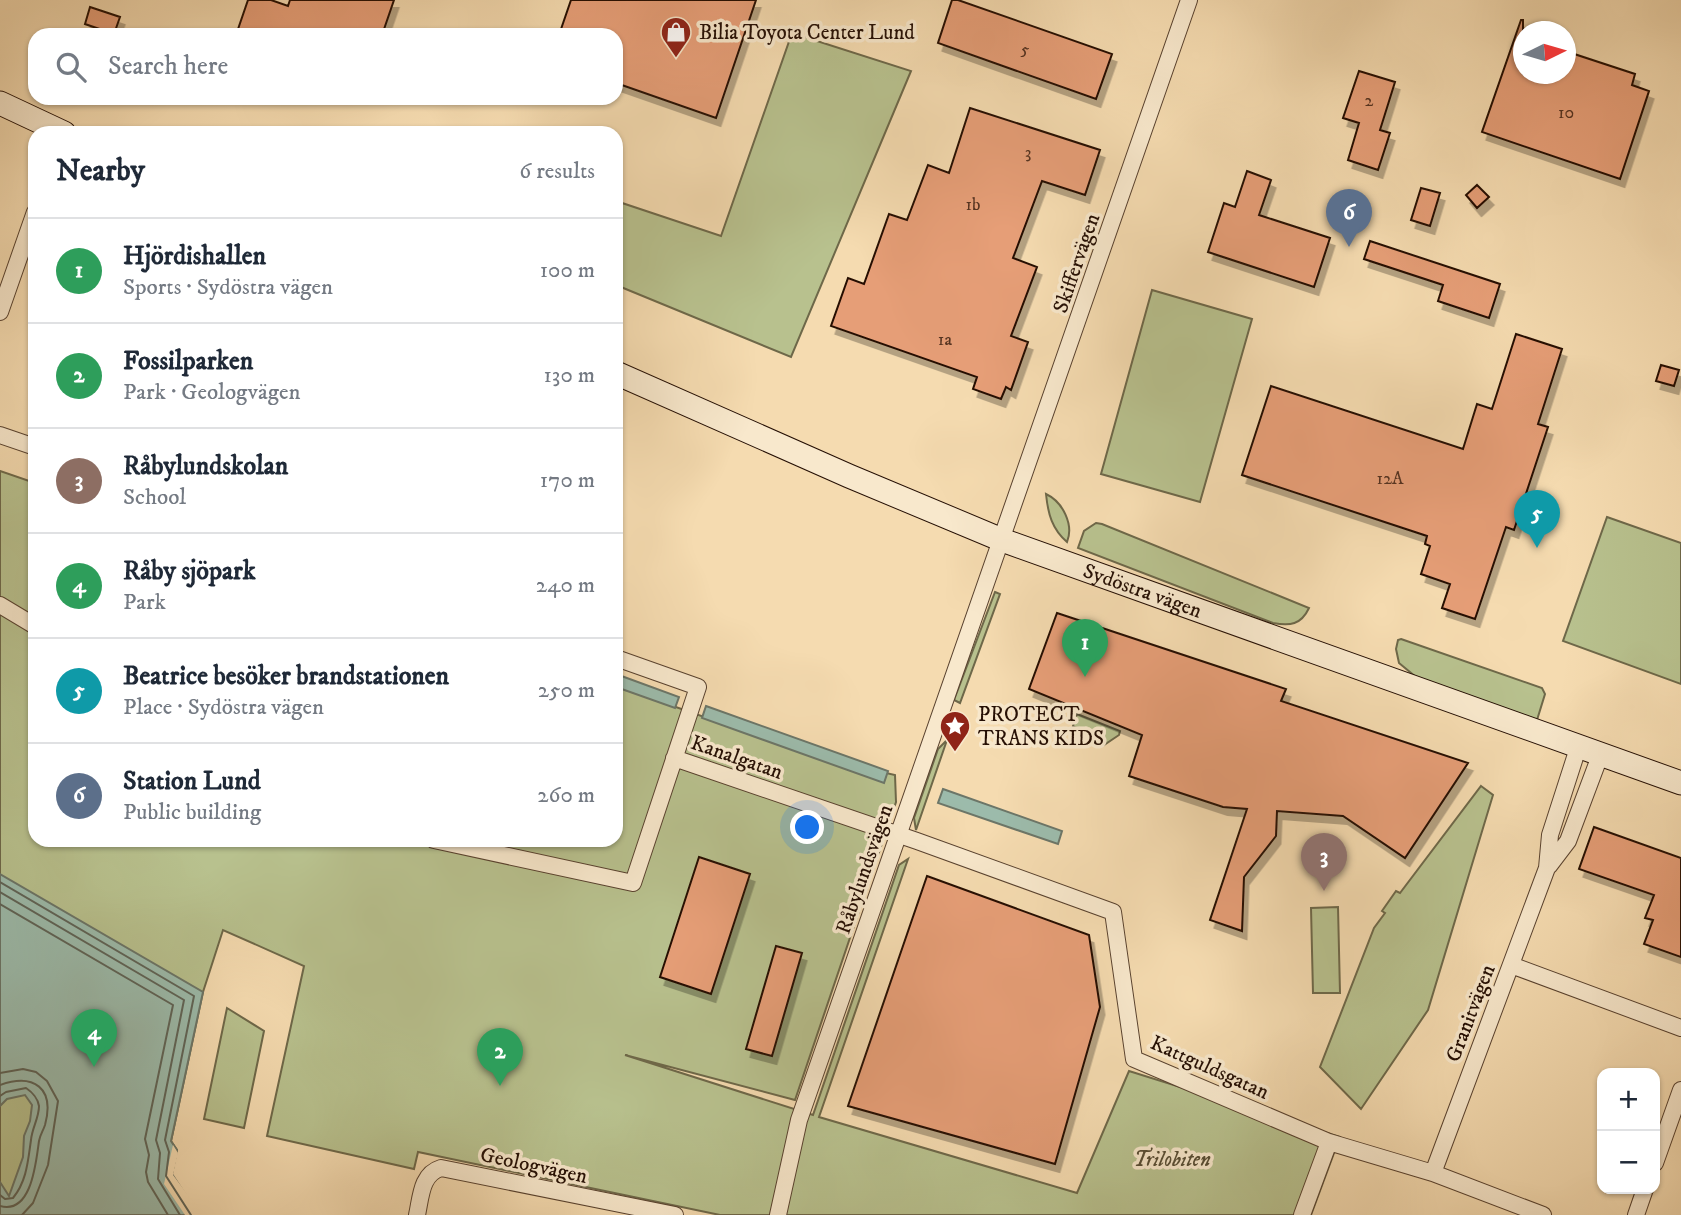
<!DOCTYPE html>
<meta charset="utf-8">
<style>
:root{--surface:#fff;--page:#f2f2f3;--text:#1f2937;--muted:#747a83;--line:#e0e1e3;--accent:#d93025}
body{margin:0;font-family:"IM FELL DW Pica",serif;background:var(--page);color:var(--text)}
.controls{position:absolute;right:21px;bottom:21px;display:grid;overflow:hidden;border-radius:14px;box-shadow:0 2px 5px #0004}
.controls button{width:63px;height:63px;display:grid;place-items:center;padding:0;border:0;border-bottom:2px solid var(--line);background:var(--surface);color:var(--text);font:35px sans-serif}
.compass{position:absolute;left:1513px;top:21px;width:63px;height:63px;border-radius:50%;background:var(--surface);box-shadow:0 2px 5px #0004;rotate:85deg}
.you{position:absolute;left:808px;top:828px;width:24px;height:24px;margin:-18px;border:5px solid #fff;border-radius:50%;background:#1a73e8;box-shadow:0 0 0 10px #1a73e833}
.badge{display:grid;place-items:center;width:46px;height:46px;border-radius:50%;background:var(--accent);color:#fff;font-size:23px;font-weight:700}
.pin{position:absolute;translate:-50% -58px;filter:drop-shadow(0 2px 4px #0008)}
.pin::after{content:'';position:absolute;top:37px;width:24px;height:21px;background:inherit;clip-path:polygon(0 0,100% 0,50% 100%)}
.list{margin:0;padding:0;list-style:none}
h2{display:flex;justify-content:space-between;align-items:center;height:91px;margin:0;padding:0 28px;font-size:30px}
h2 small{font-size:23px;font-weight:400;color:var(--muted)}
.list li{display:grid;grid-template-columns:46px 1fr auto;gap:21px;align-items:center;box-sizing:border-box;height:105px;padding:0 28px;border-top:2px solid var(--line)}
.list b{display:block;font-size:26px;white-space:nowrap}
.list p{margin:0;font-size:23px;white-space:nowrap;color:var(--muted)}
.list em{font-size:23px;font-style:normal;color:var(--muted)}
.icon{flex:none;width:38px;height:38px;fill:none;stroke:currentColor;stroke-width:2;stroke-linecap:round;stroke-linejoin:round}
.map{position:relative;flex:none;width:1681px;height:1215px;overflow:hidden}
.search{position:absolute;background:var(--surface);box-shadow:0 2px 5px #0004;left:28px;top:28px;width:595px;height:77px;display:flex;align-items:center;gap:18px;box-sizing:border-box;padding:0 24px;border-radius:21px;color:var(--muted);font-size:26px}
.panel{position:absolute;background:var(--surface);box-shadow:0 2px 5px #0004;left:28px;top:126px;width:595px;height:721px;border-radius:21px}
.map>svg:first-child{display:block}
.green{fill:#b8c18e;stroke:#6e6849;stroke-width:2}
.water{fill:#9cbbab;stroke:#6c7668;stroke-width:2}
.pier{fill:#f5dbb0}
.lines{fill:none;stroke-linecap:round;stroke-linejoin:round}
.shore{stroke:#606558;stroke-width:2}
.building{fill:#e69e77;stroke:#250f04;stroke-width:2;filter:url(#shadow)}
.street-casing{stroke:#59422f;stroke-width:18}
.secondary-casing{stroke:#250f04;stroke-width:25}
.street{stroke:#f8e8cc;stroke-width:16}
.secondary{stroke:#f8e8cc;stroke-width:23}
.labels{text-anchor:middle;stroke-width:7;stroke-linejoin:round;paint-order:stroke}
.number-label{font-size:18px;fill:#553321}
.poi-label{font-size:21px;fill:#250f04;stroke:#f8e8cc;text-anchor:start}
.street-label{font-size:21px;fill:#250f04;stroke:#f8e8cc}
.park-label{font-size:21px;font-style:italic;fill:#584d34;stroke:#f8e8cc}
</style>
<div class="map">
<svg width="1681" height="1215" viewBox="0 0 1681 1215">
<defs>
<filter id="shadow"><feDropShadow dx="4.5" dy="8" stdDeviation="0" flood-color="#0004"/></filter>
</defs>
<rect width="100%" height="100%" fill="#f5dbb0"/>
<filter id="stains"><feTurbulence type="fractalNoise" baseFrequency=".00286" numOctaves="4"/><feColorMatrix values="0 0 0 0 .2 0 0 0 0 .09 0 0 0 0 .02 0 0 0 .5 -.17"/></filter>
<radialGradient id="worn" r=".72"><stop offset=".6" stop-color="#630" stop-opacity="0"/><stop offset="1" stop-color="#630" stop-opacity=".3"/></radialGradient>
<!-- green -->
<path class="green" d="M792,33L911,71L791,357L616,285V201L721,236Z
M1152,290L1252,319L1200,502L1101,474Z
M0,471L35,483V840H616V686L821,758L895,775L896,802L795,1100L625,1055L813,1115L899,865L908,859L819,1117L1077,1193L1129,1071L1340,1137L1311,1215H720L418,1152L414,1169L267,1136L304,966L223,930L203,992L171,1141L177,1150L172,1174L0,1215Z
M1046,494C1063,502 1074,525 1067,542C1052,529 1048,514 1046,494Z
M1607,517L1681,543V684L1563,641Z
M1096,523L1102,524L1309,608C1301,625 1290,626 1273,623L1078,548L1084,531Z
M995,592L1000,594L960,703L954,700Z
M1401,639L1542,688L1545,694L1537,720L1416,677L1399,663L1396,649L1398,640Z
M1077,714L1120,731L1119,735L1104,745L1073,726Z
M947,740L916,830L914,818L938,749Z
M1481,786L1493,795L1428,1010L1361,1109L1320,1067L1374,928L1385,913L1382,911L1396,891L1400,893Z
M1338,907L1340,993H1313L1311,908Z
M227,1008L264,1031L244,1128L204,1119Z"/>
<!-- water -->
<path class="water" d="M616,674L679,697L675,708L616,687Z
M706,706L888,771L884,783L702,718Z
M943,789L1062,831L1058,844L938,803Z
M0,874L203,992L171,1141L177,1150L172,1174L199,1215H0V1182L9,1196L23,1157L24,1136L30,1121L32,1105L25,1095L7,1099L0,1106Z"/>
<!-- pier -->
<path class="pier" d="M173,1145L178,1153L173,1175L203,1215H185L164,1184Z"/>
<g class="lines">
<!-- shore -->
<path class="shore" d="M0,882L194,996L165,1140L169,1152L166,1176L191,1215
M0,892L184,1000L156,1140L160,1153L158,1179L180,1215
M0,904L173,1005L145,1139L149,1155L146,1172L148,1182L168,1215
M0,1073L23,1069L36,1072L47,1081L58,1101L48,1165L33,1203L22,1215
M0,1085C34,1073 55,1088 45,1125C43,1131 40,1135 39,1141C36,1161 32,1215 0,1206
M0,1096L6,1092L26,1088C32,1092 38,1099 39,1106C39,1118 32,1128 31,1140C28,1160 27,1181 13,1198L5,1199L0,1195"/>
</g>
<!-- building -->
<path class="building" d="M248,0H271L288,6L290,0H394L382,35H236Z
M571,0H756L716,118L616,83V35H559Z
M952,0H958L1112,54L1096,99L938,43Z
M90,7L120,17L114,34L85,24Z
M1521,20H1523V74H1565V51L1635,74L1632,85L1649,91L1620,179L1482,132Z
M1359,71L1395,82L1380,130L1390,133L1378,170L1348,160L1359,123L1343,118Z
M970,108L1100,150L1085,195L1042,181L1013,258L1037,267L1011,336L1028,342L1011,390L1006,387L1001,399L973,389L977,377L831,326L848,278L864,284L889,214L907,220L928,165L949,173Z
M1247,171L1271,180L1259,215L1330,238L1314,287L1208,252L1224,203L1235,207Z
M1477,185L1489,197L1477,208L1466,195Z
M1421,188L1440,193L1430,226L1411,220Z
M1370,241L1500,284L1489,318L1438,301L1443,285L1364,259Z
M1516,334L1562,349L1538,424L1548,427L1514,530L1506,527L1475,619L1442,608L1450,584L1421,574L1430,546L1425,544L1427,536L1242,475L1271,386L1463,449L1477,404L1492,409Z
M1661,365L1679,370L1674,386L1656,381Z
M1057,613L1286,689L1281,701L1468,763L1405,858L1343,816L1277,811L1276,836L1244,877L1242,931L1210,920L1247,809L1223,807L1129,776L1142,735L1029,689Z
M1594,827L1681,858V957L1644,944L1653,920L1645,918L1654,895L1579,869Z
M699,857L750,874L711,994L660,977Z
M927,876L1089,935L1100,1007L1055,1164L848,1106Z
M776,946L802,953L772,1056L746,1049Z"/>
<g class="lines">
<!-- street casing -->
<g class="street-casing">
<path id="street" d="M0,312L35,212
M0,435L35,447
M0,605L35,626
M674,758L917,841L1113,912L1134,1059L1329,1142L1433,1173L1543,1215
M434,840L633,883L698,687L616,658
M1549,866L1568,841L1601,753
M1511,965L1681,1028
M1655,1163L1681,1090
M1433,1173L1547,868L1550,835L1579,745
M417,1215C421,1197 421,1174 441,1168L675,1215
M778,1215L799,1120L1189,0
M1302,1215L1329,1142
M1636,1215L1645,1189"/>
</g>
<!-- secondary casing -->
<g class="secondary-casing">
<g id="secondary">
<path d="M0,103L64,133"/>
<path id="s1" d="M616,373L849,476L1002,540L1681,783"/>
</g>
</g>
<!-- street -->
<use href="#street" class="street"/>
<!-- secondary -->
<use href="#secondary" class="secondary"/>
</g>
<!-- icons -->
<defs>
<g id="shop-pin" transform="scale(1.575)"><path d="M0 17L-7.5 6A9.5 9.5 0 1 1 7.5 6Z" fill="#8f2418" stroke="#f8e8cc"/><path d="M-5-2.5h2.3a2.7 3.5 0 0 1 5.4 0H5L5.5 6h-11ZM-1.5-2.5h3a1.5 2.3 0 0 0-3 0Z" fill="#fff"/></g>
<g id="sight-pin" transform="scale(1.575)"><path d="M0 17L-7.5 6A9.5 9.5 0 1 1 7.5 6Z" fill="#8f2418" stroke="#f8e8cc"/><path d="M0-6L1.8-2.2L6-1.7L2.9 1.2L3.7 5.4L0 3.3L-3.7 5.4L-2.9 1.2L-6-1.7L-1.8-2.2Z" fill="#fff"/></g>
</defs>
<g fill-rule="evenodd">
<use href="#shop-pin" x="676" y="32"/>
<use href="#sight-pin" x="955" y="726"/>
</g>
<g class="labels">
<!-- number labels -->
<g class="number-label">
<text x="1025" y="55">5</text>
<text x="1369" y="106">2</text>
<text x="1566" y="118">10</text>
<text x="1028" y="158">3</text>
<text x="973" y="210">1b</text>
<text x="945" y="345">1a</text>
<text x="1390" y="484">12A</text>
</g>
<!-- poi labels -->
<g class="poi-label">
<text x="699" y="39">Bilia Toyota Center Lund</text>
<text x="978" y="721">PROTECT<tspan x="978" dy="24">TRANS KIDS</tspan></text>
</g>
<!-- street labels -->
<g class="street-label">
<text transform="translate(1076 263) rotate(-71)" y="7">Skiffervägen</text>
<text dy="7" stroke="none"><textPath href="#s1" startOffset="570">Sydöstra vägen</textPath></text>
<text transform="translate(737 757) rotate(19)" y="7">Kanalgatan</text>
<text transform="translate(864 869) rotate(-71)" y="7">Råbylundsvägen</text>
<text transform="translate(1470 1013) rotate(-69)" y="7">Granitvägen</text>
<text transform="translate(1210 1067) rotate(24)" y="7">Kattguldsgatan</text>
<text transform="translate(534 1165) rotate(12)" y="7">Geologvägen</text>
</g>
<!-- park labels -->
<g class="park-label">
<text x="1172" y="1166">Trilobiten</text>
</g>
</g>
<rect width="100%" height="100%" filter="url(#stains)"/>
<rect width="100%" height="100%" fill="url(#worn)"/>
</svg>
<div class="controls">
<button>+</button>
<button>−</button>
</div>
<svg class="compass" viewBox="-18 -18 36 36"><path d="M0-13l5 13h-10z" fill="#e53935"/><path d="M0 13l5-13h-10z" fill="#747a83"/></svg>
<div class="you"></div>
<div class="pin badge" style="left:1085px;top:677px;background:#2e9e5b">1</div>
<div class="pin badge" style="left:500px;top:1086px;background:#2e9e5b">2</div>
<div class="pin badge" style="left:1324px;top:891px;background:#8d6e63">3</div>
<div class="pin badge" style="left:94px;top:1067px;background:#2e9e5b">4</div>
<div class="pin badge" style="left:1537px;top:548px;background:#0f9aa8">5</div>
<div class="pin badge" style="left:1349px;top:247px;background:#5c6f8a">6</div>
<div class="search"><svg class="icon" aria-label="search" viewBox="0 0 24 24"><circle cx="10" cy="10" r="6"/><path d="M15 15l6 6"/></svg>Search here</div>
<section class="panel">
<h2>Nearby<small>6 results</small></h2>
<ul class="list">
<li><span class="badge" style="background:#2e9e5b">1</span><div><b>Hjördishallen</b><p>Sports · Sydöstra vägen</p></div><em>100 m</em></li>
<li><span class="badge" style="background:#2e9e5b">2</span><div><b>Fossilparken</b><p>Park · Geologvägen</p></div><em>130 m</em></li>
<li><span class="badge" style="background:#8d6e63">3</span><div><b>Råbylundskolan</b><p>School</p></div><em>170 m</em></li>
<li><span class="badge" style="background:#2e9e5b">4</span><div><b>Råby sjöpark</b><p>Park</p></div><em>240 m</em></li>
<li><span class="badge" style="background:#0f9aa8">5</span><div><b>Beatrice besöker brandstationen</b><p>Place · Sydöstra vägen</p></div><em>250 m</em></li>
<li><span class="badge" style="background:#5c6f8a">6</span><div><b>Station Lund</b><p>Public building</p></div><em>260 m</em></li>
</ul>
</section>
</div>
